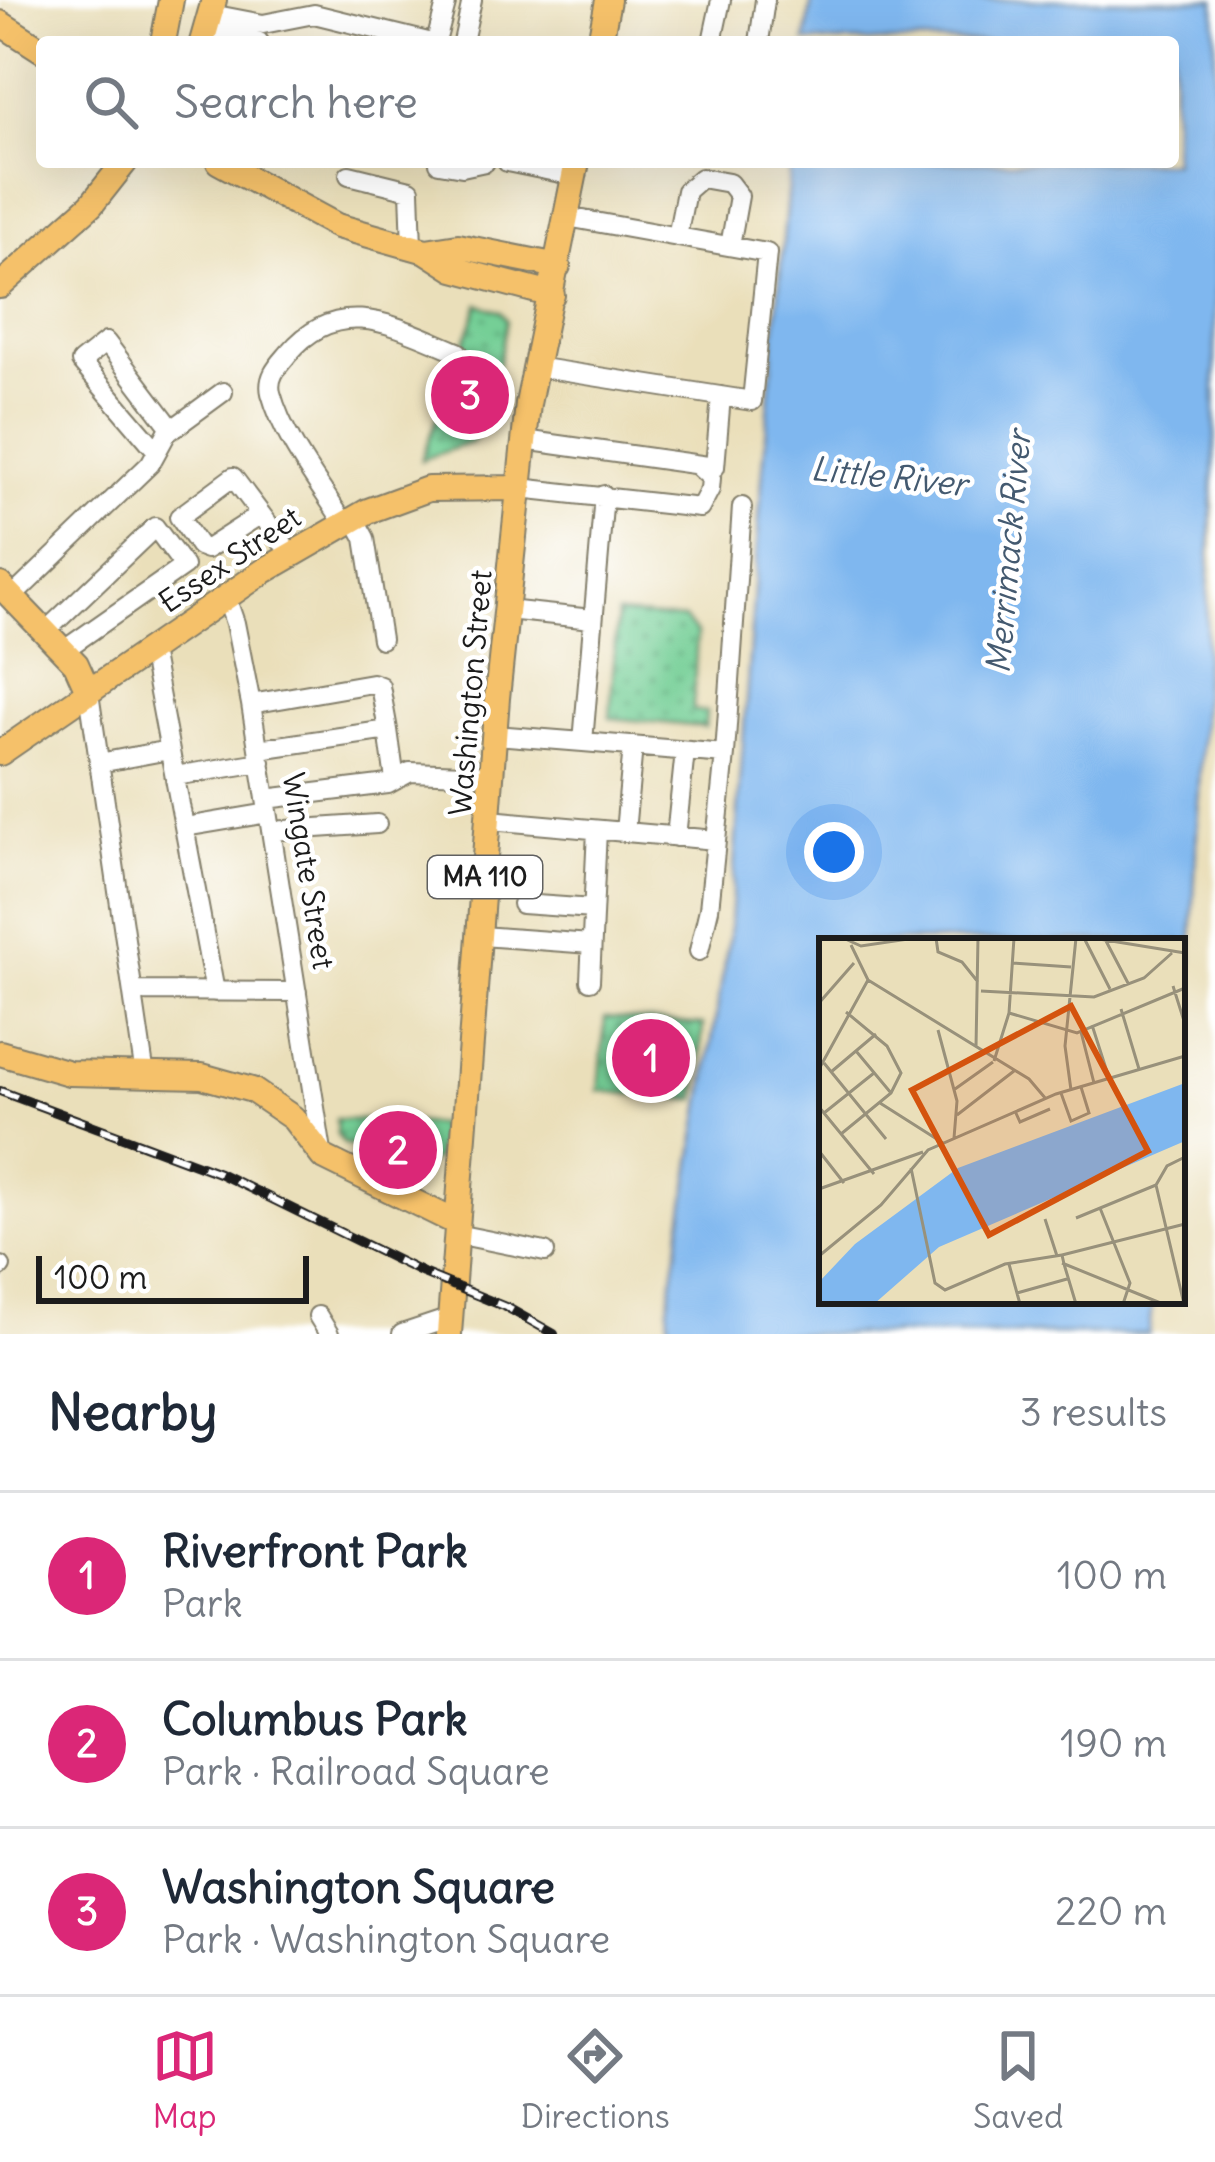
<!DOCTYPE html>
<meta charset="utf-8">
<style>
:root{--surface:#fff;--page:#f2f2f3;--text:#1f2937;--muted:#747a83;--line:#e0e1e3;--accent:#db2777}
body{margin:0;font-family:Delius,sans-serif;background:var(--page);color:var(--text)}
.scale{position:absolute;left:36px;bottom:30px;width:273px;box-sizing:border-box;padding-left:12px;border:6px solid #1c1c1c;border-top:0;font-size:33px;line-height:42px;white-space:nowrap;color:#1c1c1c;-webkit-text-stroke:9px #fff;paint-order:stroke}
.you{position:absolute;left:834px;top:852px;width:42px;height:42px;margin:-30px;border:9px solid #fff;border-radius:50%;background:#1a73e8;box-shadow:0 0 0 18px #1a73e833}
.badge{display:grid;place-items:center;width:78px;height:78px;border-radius:50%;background:var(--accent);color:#fff;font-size:39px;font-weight:700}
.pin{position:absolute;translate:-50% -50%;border:6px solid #fff;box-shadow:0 3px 12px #0006}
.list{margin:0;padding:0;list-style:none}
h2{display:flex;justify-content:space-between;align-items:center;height:156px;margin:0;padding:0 48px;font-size:51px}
h2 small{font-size:39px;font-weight:400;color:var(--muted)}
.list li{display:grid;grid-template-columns:78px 1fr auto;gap:36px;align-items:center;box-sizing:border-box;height:168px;padding:0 48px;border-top:3px solid var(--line)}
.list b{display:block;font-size:45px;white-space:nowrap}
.list p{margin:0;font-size:39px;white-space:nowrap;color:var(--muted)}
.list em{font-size:39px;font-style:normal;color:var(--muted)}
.icon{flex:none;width:66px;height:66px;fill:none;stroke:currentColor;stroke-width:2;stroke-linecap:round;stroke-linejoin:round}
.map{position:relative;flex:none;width:1215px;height:1334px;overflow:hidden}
.search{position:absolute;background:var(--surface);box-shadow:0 12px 48px #0002;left:36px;right:36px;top:36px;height:132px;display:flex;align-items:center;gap:30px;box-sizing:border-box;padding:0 42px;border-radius:12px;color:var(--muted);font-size:45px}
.sheet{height:660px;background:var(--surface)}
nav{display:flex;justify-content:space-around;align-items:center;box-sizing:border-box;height:168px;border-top:3px solid var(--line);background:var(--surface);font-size:33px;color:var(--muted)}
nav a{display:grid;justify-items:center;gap:6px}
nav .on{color:var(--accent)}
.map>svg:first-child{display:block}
.park{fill:url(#park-dots);stroke:#487659;stroke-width:3}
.water{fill:#7fb7ef;stroke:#4e6a86;stroke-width:3}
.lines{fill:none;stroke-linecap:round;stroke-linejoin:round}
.minor-casing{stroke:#837e6b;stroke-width:22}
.major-casing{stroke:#837e6b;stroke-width:28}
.minor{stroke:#fff;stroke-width:18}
.major{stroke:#f5c16b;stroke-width:24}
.rail-casing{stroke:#1c1c1c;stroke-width:10}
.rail{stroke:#fff;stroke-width:6;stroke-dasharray:18;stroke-linecap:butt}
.labels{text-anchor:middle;stroke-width:9;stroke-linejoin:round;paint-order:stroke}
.shield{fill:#fff;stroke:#606060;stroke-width:3}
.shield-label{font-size:27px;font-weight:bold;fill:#1c1c1c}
.street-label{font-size:30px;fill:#1c1c1c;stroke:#fff}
.water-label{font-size:33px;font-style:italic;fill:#445a70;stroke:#fff}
.inset-road{fill:none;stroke:#98917b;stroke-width:3}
.view{fill:#d4530e;fill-opacity:0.15;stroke:#d4530e;stroke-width:6}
.inset-edge{fill:none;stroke:#1c1c1c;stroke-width:6}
</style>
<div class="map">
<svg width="1215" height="1334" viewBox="0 0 1215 1334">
<defs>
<pattern id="park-dots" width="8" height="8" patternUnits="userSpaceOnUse" patternTransform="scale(3)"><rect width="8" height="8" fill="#74cf96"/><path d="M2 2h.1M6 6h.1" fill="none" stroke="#64b181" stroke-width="1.8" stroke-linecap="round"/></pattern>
</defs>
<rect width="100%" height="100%" fill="#fff"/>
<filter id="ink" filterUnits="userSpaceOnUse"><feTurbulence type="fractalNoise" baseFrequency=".00833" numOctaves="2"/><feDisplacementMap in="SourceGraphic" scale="24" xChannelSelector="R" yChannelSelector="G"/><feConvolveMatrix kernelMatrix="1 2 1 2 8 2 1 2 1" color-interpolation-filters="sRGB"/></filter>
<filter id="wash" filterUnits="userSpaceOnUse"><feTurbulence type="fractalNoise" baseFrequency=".004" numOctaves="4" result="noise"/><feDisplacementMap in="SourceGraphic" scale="48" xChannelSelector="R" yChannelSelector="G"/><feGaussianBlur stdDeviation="2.7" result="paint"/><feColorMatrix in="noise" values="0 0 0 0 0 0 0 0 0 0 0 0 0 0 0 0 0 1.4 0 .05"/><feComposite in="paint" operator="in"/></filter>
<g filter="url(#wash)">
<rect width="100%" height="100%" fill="#eadfba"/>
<!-- park -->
<path class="park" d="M479,304L501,312L507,321L486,424L472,442L421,460Z
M617,614L684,619L697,634L693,710L706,712L705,727L610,718Z
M605,1018L703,1025L696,1100L599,1091Z
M336,1119L440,1124L437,1157L418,1173L343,1143L337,1135Z"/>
<!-- water -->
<path class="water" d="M812,0H1215V442L1187,1048L1182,1085V941H822V1301H1152L1149,1334H670L668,1307L729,937L761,492L790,162H1173V42H805Z"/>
</g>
<g filter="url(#ink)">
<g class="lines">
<!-- minor casing -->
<g class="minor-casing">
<path id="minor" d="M211,14L263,24L314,14L428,42
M207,27L259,42
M436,42L447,0
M463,42L472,0
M712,42L721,0
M759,42L765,0
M507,162L575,176
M439,163L462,167L485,162
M349,175L410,190L412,247
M677,237L686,191L701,178L729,183L739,196L730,246
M535,367L752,401L767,253L567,217
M524,440L715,467L721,396
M157,451L81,362L106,342L172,429
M520,488L700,508L710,489L711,478L697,465
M261,514L207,549L199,546L179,517L233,477L291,554
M354,518L365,538L381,639
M344,523C318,482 284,440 271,393C267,376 279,365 289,353C340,292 399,328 458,352
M12,597L150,464L167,433L223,392
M226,597L235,623L251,704L322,1152
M507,610L592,619
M46,631L155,527L184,566L64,650
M151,650L215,992
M89,693L145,1076
M251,704L372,683L380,686L388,730
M495,735L583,742L604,495
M583,742L725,754
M259,749L388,730L395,780
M99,763L169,750
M175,776L261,762
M266,799L388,784L410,772L493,775
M490,820L716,840
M185,827L268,813
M271,831L377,824
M625,832L633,746
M676,837L685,751
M522,904L593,909
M481,936L591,944
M699,951L709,909L725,754L742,507
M590,981L597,830
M133,991L297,992
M456,1234L545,1252
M0,1267L1,1266
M318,1316L329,1334
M402,1334L450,1318"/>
</g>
<!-- major casing -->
<g class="major-casing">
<path id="major" d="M0,23L42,50
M163,42L171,0
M202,42L214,0
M600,42L608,0
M219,162L337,226L426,251L454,269L552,295
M426,251L458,246L558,266
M0,286L91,205L125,162
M0,585L76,664L89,693
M0,753L264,571L368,511L428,489L520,488
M0,1053L69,1073L202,1076L252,1090L293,1118L323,1157L457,1223
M449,1334L497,698L528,404L577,162"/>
</g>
<!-- minor -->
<use href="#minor" class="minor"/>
<!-- major -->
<use href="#major" class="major"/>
<!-- rail casing -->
<g class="rail-casing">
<path id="rail" d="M0,1091L219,1173L423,1273L508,1308L554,1334"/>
</g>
<!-- rail -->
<use href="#rail" class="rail"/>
</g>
</g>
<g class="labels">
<!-- shield labels -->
<rect class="shield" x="428" y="856" width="114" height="42" rx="9"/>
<g class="shield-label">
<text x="485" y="886">MA 110</text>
</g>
<!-- street labels -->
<g class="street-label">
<text transform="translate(230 560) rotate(-34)" y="10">Essex Street</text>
<text transform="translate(471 693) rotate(-85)" y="10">Washington Street</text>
<text transform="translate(308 871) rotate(81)" y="10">Wingate Street</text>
</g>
<!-- water labels -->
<g class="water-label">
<text transform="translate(889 476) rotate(6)" y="12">Little River</text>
<text transform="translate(1008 552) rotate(-85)" y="12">Merrimack River</text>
</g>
</g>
<!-- overview -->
<g transform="translate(819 938)">
<rect width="366" height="366" fill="#eadfba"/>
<path d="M366,145V203L120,309L55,366H0V344L36,306L139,230Z" fill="#7fb7ef"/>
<path class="inset-road" d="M24,0L42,8L96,0M117,0L119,14L143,24L159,44M265,0L291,51M274,0L366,15M287,3L310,47M32,7L49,42L210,141L227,161M194,25L252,29M354,48L365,83M162,53L275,59L325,40L353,15M0,65L35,25M302,71L320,131M190,75L258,95L366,50M273,87L290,140M119,92L138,163L135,200M262,94L275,145M157,109L159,0M37,113L72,155M175,123L190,75L195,0M5,125L67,201M0,131L49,42M12,134L57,96M136,151L174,124M252,152L246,108L257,0M242,155L252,183L270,175L262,149M61,165L124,205M0,169L55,236M196,173L201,184L231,171M5,175L55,135M138,177L195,133M22,196L72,155L82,135L68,108L27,74M0,213L25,245M92,230L116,345L126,352L186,326L243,317L245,326M337,247L365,366M0,251L104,214M281,270L311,345L304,366M257,280L337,247L348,228L366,219M226,281L238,318M243,317L366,286M0,318L62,267L109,212L237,156L366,118M243,325L344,366M190,326L201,366M245,326L257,366M198,355L248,341"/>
<path class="view" d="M252,68L329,213L170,297L93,152Z"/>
<rect width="366" height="366" class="inset-edge"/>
</g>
</svg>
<div class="scale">100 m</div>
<div class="you"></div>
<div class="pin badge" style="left:651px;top:1058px">1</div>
<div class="pin badge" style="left:398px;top:1150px">2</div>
<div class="pin badge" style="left:470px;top:395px">3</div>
<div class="search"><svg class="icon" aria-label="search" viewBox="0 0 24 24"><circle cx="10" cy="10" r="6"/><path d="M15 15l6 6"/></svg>Search here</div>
</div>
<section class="sheet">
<h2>Nearby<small>3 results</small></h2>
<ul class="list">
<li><span class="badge">1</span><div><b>Riverfront Park</b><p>Park</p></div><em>100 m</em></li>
<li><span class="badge">2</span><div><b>Columbus Park</b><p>Park · Railroad Square</p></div><em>190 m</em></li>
<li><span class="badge">3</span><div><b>Washington Square</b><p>Park · Washington Square</p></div><em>220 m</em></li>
</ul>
</section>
<nav>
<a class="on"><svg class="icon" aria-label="map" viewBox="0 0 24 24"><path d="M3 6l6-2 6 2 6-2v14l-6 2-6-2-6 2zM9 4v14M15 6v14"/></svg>Map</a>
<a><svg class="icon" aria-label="directions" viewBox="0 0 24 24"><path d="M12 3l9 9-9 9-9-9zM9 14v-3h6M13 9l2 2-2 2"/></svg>Directions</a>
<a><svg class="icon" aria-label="saved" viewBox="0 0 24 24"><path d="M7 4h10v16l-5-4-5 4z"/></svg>Saved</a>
</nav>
